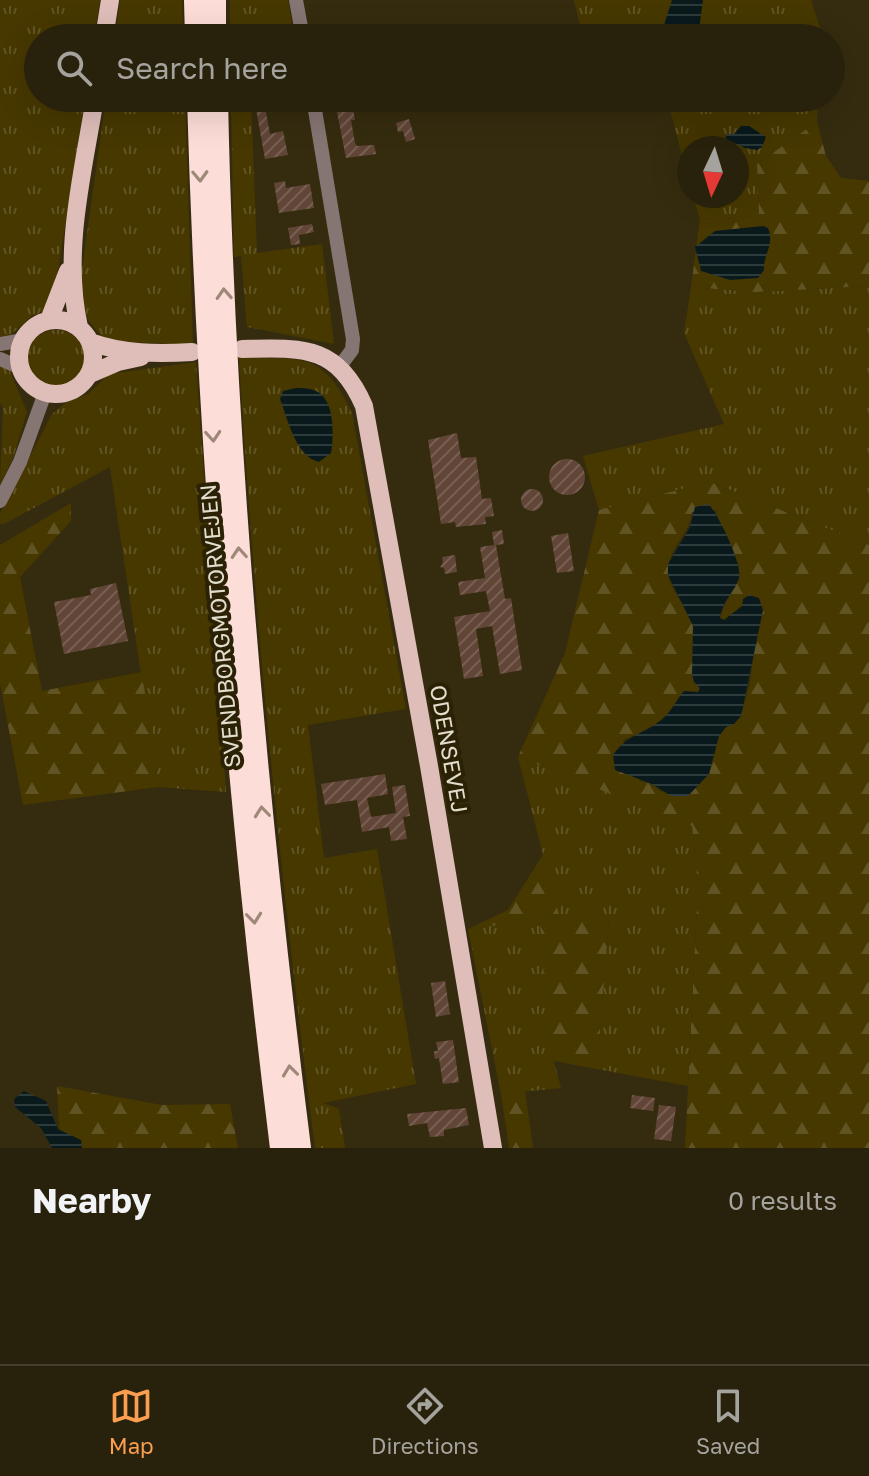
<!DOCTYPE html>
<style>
:root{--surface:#28210b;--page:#302914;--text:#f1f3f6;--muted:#a5a39d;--line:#443e2c;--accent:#fb9e50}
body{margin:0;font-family:"Golos Text",sans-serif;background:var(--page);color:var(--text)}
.compass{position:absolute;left:677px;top:136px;width:72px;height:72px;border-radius:50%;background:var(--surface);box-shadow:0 8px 32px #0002;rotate:184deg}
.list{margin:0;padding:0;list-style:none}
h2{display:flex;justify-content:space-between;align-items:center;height:104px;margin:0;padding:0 32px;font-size:34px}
h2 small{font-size:26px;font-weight:400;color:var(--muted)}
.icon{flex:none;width:44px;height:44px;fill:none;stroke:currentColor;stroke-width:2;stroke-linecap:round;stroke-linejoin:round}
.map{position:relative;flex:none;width:869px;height:1148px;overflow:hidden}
.search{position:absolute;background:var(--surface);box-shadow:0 8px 32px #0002;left:24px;right:24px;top:24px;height:88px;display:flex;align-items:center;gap:20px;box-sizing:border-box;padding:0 28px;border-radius:44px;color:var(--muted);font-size:30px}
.sheet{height:216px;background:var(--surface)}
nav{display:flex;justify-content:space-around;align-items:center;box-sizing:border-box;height:112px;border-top:2px solid var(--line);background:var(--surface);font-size:22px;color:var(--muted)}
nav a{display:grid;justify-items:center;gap:4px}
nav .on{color:var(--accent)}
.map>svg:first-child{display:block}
.grass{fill:url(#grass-tufts)}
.forest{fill:url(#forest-firs);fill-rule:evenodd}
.water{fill:url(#water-rules)}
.building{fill:url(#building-hatch)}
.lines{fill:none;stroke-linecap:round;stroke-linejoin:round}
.minor{stroke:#857573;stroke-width:14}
.major{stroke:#dfbeb9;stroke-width:18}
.highway{stroke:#fdddd8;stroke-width:22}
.oneway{stroke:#9e8979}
.labels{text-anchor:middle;stroke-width:8;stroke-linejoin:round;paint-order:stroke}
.street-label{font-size:22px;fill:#e2ddcc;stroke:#2b2205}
</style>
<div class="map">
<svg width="869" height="1148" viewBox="0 0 869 1148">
<defs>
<pattern id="grass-tufts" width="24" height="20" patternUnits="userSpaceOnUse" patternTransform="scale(2)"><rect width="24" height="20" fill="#473800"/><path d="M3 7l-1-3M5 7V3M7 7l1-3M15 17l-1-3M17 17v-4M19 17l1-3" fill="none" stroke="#615424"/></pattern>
<pattern id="forest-firs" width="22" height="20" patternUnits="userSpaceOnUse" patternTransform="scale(2)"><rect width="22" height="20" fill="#473800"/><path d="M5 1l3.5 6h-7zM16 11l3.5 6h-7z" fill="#615424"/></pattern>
<pattern id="water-rules" width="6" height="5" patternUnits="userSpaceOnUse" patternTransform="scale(2)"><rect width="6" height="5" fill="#0a1a1c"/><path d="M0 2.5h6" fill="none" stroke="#2d3b3c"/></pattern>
<pattern id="building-hatch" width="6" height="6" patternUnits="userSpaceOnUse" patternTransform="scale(2)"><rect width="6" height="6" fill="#614537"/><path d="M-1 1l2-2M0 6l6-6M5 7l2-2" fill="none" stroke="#775f53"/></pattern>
</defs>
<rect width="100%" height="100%" fill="#352c0f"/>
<!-- grass -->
<path class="grass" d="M0,0H100L94,38H38V98H85L55,290L49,309L32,316L7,338H0Z
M120,0H182L183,38H115Z
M230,0H288L294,38H230Z
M574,0H811L820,28V38H583Z
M106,98H185L193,345L105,341L88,320L79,291Z
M231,98H251L257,253L322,244L334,344L247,327L241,256L234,257Z
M667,98H818L817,122L757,164L759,216L700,219L693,196H737V148H689V182Z
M869,286V545L710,482L599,510L583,456L724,424L684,333L691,287L756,292Z
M27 359a29 29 0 1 1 58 0a29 29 0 1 1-58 0Z
M239,357C303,360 322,350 352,413L406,709L308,725L324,858L377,849L416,1084L323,1103L339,1109L345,1148H315C281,885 255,621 239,357Z
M196,362L226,792L158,787L110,467L4,524H0V514L52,414L67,402L88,394L109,374Z
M0,365L8,367L27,412L13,458L0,485L3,407L0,403Z
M518,757L692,825L698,886L688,1086L597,1069L609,920L553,1058L561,1088L501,1094L468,929L559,917Z"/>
<!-- forest -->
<path class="forest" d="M817,122L826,156L841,178L869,181V286L756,292L691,287L700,219L759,216L757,164Z
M710,482L869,545V1148H685L698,886L692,826L518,757L565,653L599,510ZM716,510L719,523L739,565L720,618L724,620L742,606L755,645L750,683L741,716L734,724L726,727L719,736L709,774L662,792L652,784L640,781L623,740C648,731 669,719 681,694L698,692L700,688C687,666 698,650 693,627C689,606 662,585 669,563C674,543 690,532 692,512Z
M71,503V521L20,577L42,691L142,672L158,787L23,805L0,683V545Z
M544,853L559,917L468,929L508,910Z
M609,919L597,1069L554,1061L548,1032L540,924Z
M57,1086L162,1105L230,1104L238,1148H60Z
M525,1091L533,1148H509L501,1094Z"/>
<!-- water -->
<path class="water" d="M672,0H703L698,38H665L663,28Z
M741,126H749L766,137L762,147L757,150L745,148L726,139V134H734Z
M763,226L768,228C775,245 763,254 764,270L758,278L730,280L701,271L695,247L715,231Z
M296,388C302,388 310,388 316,391C335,399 334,436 331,453L319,462C295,456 288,419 280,399L283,391Z
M708,504C717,511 743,565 739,578C735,592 722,601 720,618L724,620L742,606L743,599L749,595L759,598L763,610L741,716L734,724L726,727L719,736L709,774L688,796H671L652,784L615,770L613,755C628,734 640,736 660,721C671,713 676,700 684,691L698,692L700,688L694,682L692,674L693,626L668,575V564L690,527L695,507Z
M24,1091L46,1101L58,1129L81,1140L82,1148H52L41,1128L15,1107L14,1099Z"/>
<!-- building -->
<path class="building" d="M254,98H266V100L285,98L286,110L266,112L270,134L283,131L288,155L265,159Z
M353,109L355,120H351L355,143L357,146L374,145L376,154L346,158L337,112Z
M409,119L415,139L406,142L403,131L398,132L396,123Z
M285,181L286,188L310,184L314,208L279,213L274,183Z
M312,224L314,232L299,235L300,244L291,245L288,228Z
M457,433L461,458L476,457L482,499L491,498L494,516L485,517L486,524L456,527L455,522L441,524L428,440Z
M549 477a18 18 0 1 1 36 0a18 18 0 1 1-36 0Z
M521 500a11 11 0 1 1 22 0a11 11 0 1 1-22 0Z
M502,530L504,544L496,545L505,599L511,598L522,670L500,674L492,626L476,629L483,676L464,679L454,617L490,611L486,591L460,595L458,582L485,578L480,547L494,545L492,532Z
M568,533L574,571L557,573L551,536Z
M455,555L457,572L445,574L444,568L440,567L443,563L442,557Z
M116,583L128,641L64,654L54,602L91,595L90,589Z
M385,774L388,794L367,798L371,817L396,813L392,787L405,785L410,816L403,817L407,839L391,841L389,827L362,832L357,800L325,805L321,784Z
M445,981L450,1014L436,1017L431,983Z
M453,1040L459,1082L443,1084L439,1058L435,1059L434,1051H438L436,1042Z
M632,1095L655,1098L653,1111L630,1108Z
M659,1105L676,1107L671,1141L654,1139Z
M466,1108L469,1125L444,1130V1136L430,1137L427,1123L409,1126L407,1114Z"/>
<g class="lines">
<!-- minor -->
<path class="minor" d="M296,0L303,38
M313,98L353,339L352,350L340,366
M0,344L23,340
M0,359L21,368
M0,501L20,462L45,393"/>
<!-- major -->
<path class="major" d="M104,38L110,0
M19 357a37 37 0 1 1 74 0a37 37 0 1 1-74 0Z
M49,320L68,271
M79,327C62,252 83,173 95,98
M90,342C123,354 158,354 192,352
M242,349C302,348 337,344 364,406L429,766L493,1148
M90,374L118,362L141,357"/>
<!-- highway -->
<path class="highway" d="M195,0L196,38
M215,0V38
M198,98C208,449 238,799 281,1148
M217,98C224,449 256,800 300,1148"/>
</g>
<!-- one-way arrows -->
<defs><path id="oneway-chevron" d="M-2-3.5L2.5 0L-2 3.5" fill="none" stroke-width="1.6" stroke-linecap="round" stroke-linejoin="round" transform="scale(2)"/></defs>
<g class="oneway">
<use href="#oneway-chevron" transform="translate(200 176) rotate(88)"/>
<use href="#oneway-chevron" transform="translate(224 294) rotate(-93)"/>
<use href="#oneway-chevron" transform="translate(213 436) rotate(86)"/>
<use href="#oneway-chevron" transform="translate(239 553) rotate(-94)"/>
<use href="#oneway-chevron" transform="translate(262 812) rotate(-96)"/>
<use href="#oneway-chevron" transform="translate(254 918) rotate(84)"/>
<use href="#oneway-chevron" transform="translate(290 1071) rotate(-97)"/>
</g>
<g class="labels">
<!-- street labels -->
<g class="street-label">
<text transform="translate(220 626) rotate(-95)" y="8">SVENDBORGMOTORVEJEN</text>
<text transform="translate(449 749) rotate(80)" y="8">ODENSEVEJ</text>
</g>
</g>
</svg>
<svg class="compass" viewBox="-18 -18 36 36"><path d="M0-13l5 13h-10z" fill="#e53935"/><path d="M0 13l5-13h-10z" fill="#a5a39d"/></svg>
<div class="search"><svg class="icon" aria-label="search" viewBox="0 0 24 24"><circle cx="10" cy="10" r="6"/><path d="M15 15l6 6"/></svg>Search here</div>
</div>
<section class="sheet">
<h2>Nearby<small>0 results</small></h2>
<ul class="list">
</ul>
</section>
<nav>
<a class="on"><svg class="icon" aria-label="map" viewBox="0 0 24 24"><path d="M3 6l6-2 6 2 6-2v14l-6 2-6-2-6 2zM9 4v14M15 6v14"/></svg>Map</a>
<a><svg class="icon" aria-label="directions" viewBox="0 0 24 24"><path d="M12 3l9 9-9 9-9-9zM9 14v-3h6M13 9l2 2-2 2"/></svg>Directions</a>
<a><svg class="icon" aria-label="saved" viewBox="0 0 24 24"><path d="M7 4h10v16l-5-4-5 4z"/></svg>Saved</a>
</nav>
